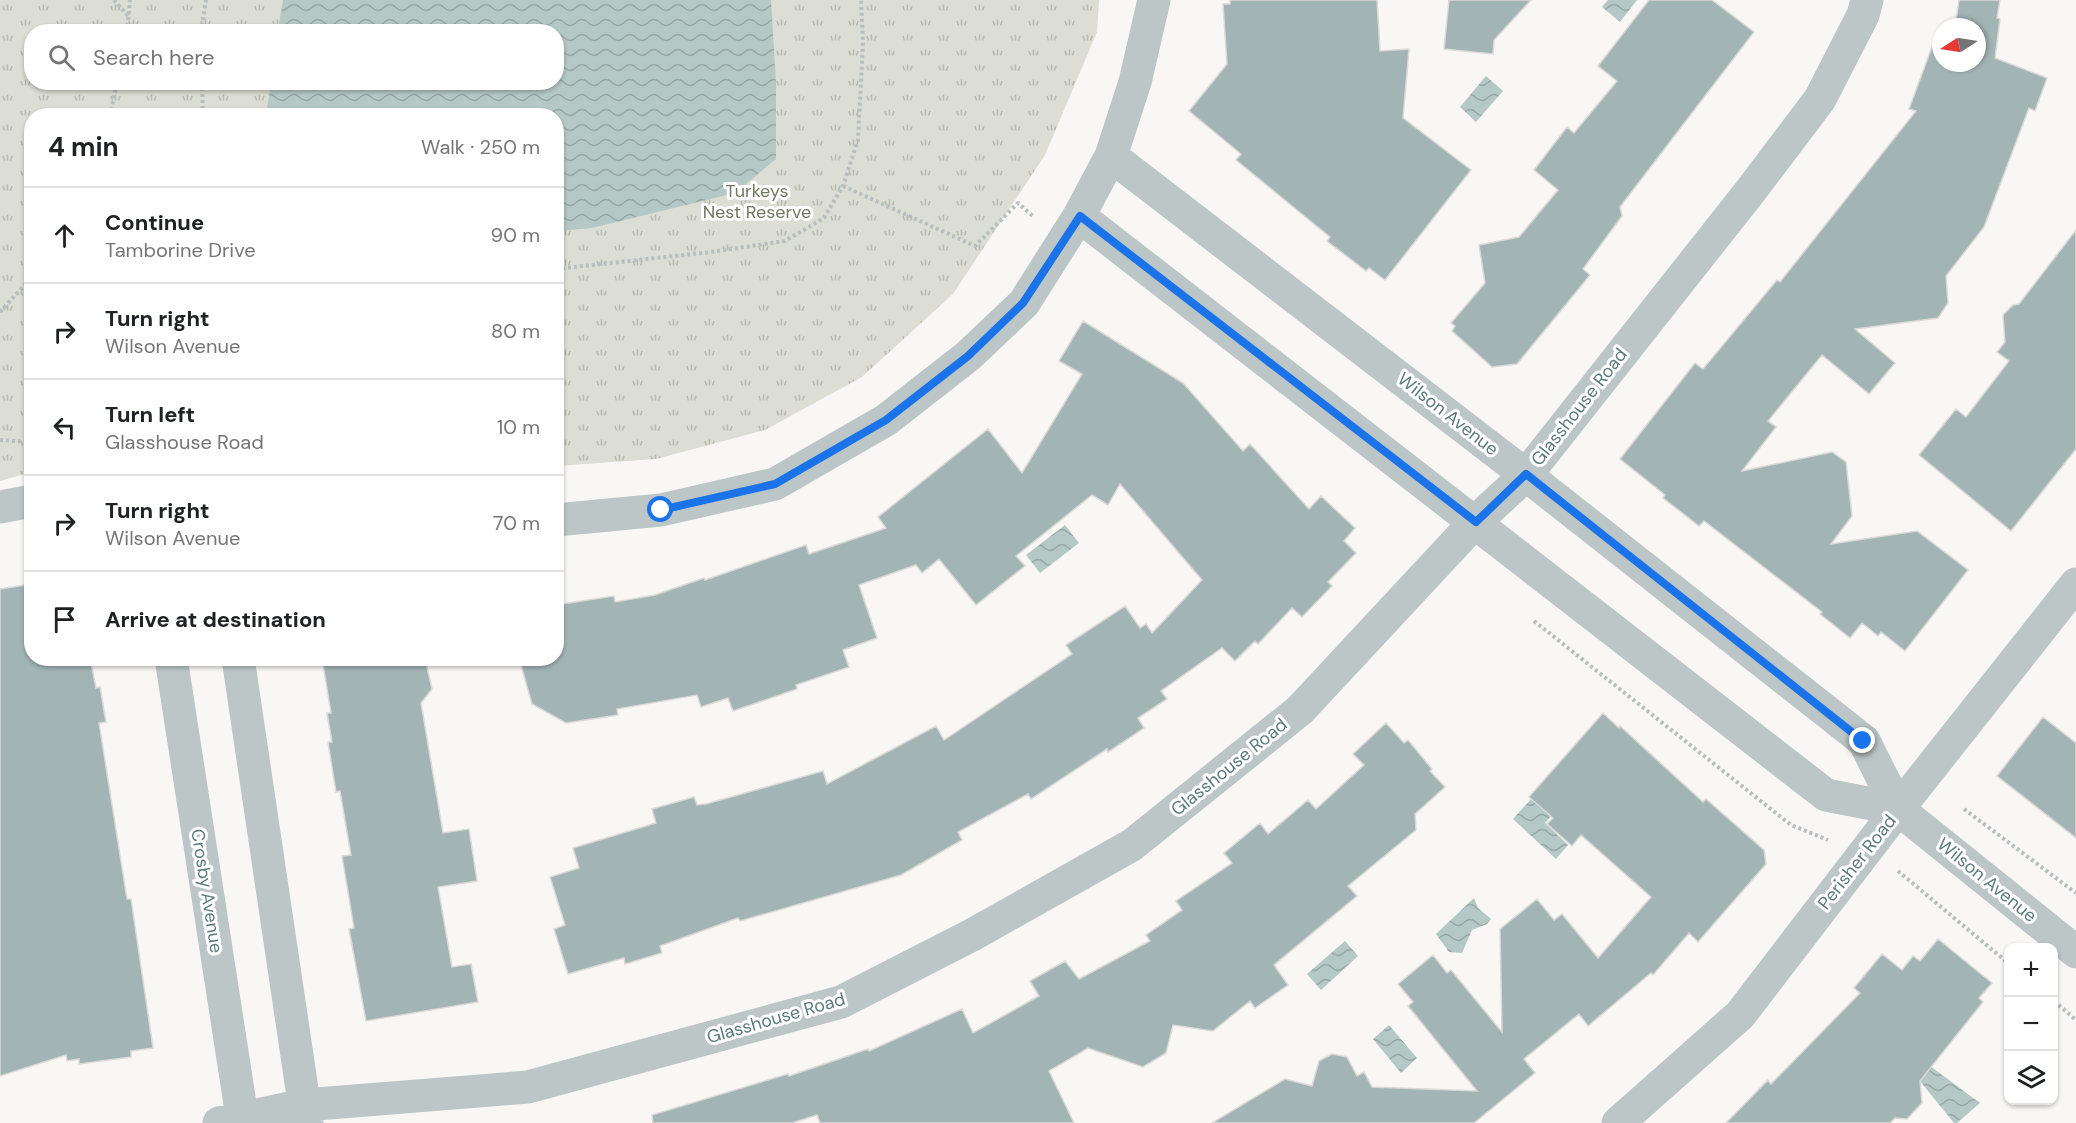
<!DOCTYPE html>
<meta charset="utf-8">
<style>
:root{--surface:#fff;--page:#f2f2f2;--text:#202124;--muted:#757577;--line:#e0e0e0}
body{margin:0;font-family:"DM Sans",sans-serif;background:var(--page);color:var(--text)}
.controls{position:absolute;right:18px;bottom:18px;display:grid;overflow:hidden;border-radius:12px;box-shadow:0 2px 4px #0004}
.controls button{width:54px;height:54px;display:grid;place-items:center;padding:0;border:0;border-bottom:2px solid var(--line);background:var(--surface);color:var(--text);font:30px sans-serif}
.compass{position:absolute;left:1932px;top:18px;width:54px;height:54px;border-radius:50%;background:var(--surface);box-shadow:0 2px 4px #0004;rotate:258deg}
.stop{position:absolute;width:18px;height:18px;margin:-14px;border:4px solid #1a73e8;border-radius:50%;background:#fff}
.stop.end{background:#1a73e8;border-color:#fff;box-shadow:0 2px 6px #0008}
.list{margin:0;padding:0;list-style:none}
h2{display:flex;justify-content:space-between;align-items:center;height:78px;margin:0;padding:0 24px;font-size:26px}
h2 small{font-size:20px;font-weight:400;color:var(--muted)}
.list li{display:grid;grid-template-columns:39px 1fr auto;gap:18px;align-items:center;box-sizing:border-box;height:96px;padding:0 24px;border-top:2px solid var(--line)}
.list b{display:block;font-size:22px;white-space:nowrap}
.list p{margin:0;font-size:20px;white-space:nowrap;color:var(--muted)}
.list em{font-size:20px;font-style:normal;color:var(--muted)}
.icon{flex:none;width:33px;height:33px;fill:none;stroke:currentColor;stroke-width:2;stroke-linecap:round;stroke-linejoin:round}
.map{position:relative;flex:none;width:2076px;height:1123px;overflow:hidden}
.search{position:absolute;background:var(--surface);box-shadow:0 2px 4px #0004;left:24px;top:24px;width:540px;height:66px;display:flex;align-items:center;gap:15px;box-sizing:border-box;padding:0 21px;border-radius:24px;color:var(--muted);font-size:22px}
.panel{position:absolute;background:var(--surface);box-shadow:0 2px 4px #0004;left:24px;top:108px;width:540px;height:558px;border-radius:24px}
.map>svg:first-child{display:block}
.park{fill:url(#park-tufts);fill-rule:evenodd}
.water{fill:url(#water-waves)}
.building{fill:#a2b4b4;stroke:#dad9d7;stroke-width:1.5}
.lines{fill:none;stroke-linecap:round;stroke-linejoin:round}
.path{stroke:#b7bebf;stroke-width:4;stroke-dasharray:3 3;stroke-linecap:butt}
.street{stroke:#bcc6c6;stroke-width:33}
.route{stroke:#1a73e8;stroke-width:8}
.labels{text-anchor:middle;stroke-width:6;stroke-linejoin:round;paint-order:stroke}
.park-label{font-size:18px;fill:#707961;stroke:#fff}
.street-label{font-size:18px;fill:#5d7b7c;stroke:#fff}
</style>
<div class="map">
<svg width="2076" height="1123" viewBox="0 0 2076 1123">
<defs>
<pattern id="park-tufts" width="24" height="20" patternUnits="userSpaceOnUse" patternTransform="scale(1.5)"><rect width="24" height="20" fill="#dcddd4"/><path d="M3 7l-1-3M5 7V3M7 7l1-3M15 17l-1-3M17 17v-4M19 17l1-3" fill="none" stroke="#b6b8b1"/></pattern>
<pattern id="water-waves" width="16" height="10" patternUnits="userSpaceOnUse" patternTransform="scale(1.5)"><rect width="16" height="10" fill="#b4c8c5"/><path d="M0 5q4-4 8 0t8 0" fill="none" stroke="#96a7a5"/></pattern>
</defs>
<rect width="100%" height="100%" fill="#f8f7f5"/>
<!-- park -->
<path class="park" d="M0,0H1099L1097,32L1045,155L953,294L862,377L765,430L656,459L557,466L556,116H32L31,472L0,481ZM32,32H556V82H32Z"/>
<!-- water -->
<path class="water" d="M283,0H771L776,83V159L735,193L592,228L557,231L556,116L266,115L271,83L556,82V32L278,31Z
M1608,0H1637L1620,22L1602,7Z
M1486,76L1503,91L1476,122L1460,107Z
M1065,525L1079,543L1040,573L1026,555Z
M1531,799L1551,816L1545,823L1568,845L1556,859L1513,819Z
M1474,898L1478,908L1491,919L1487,924L1472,930L1462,953L1449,952L1436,934Z
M1345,941L1358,956L1321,990L1307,974Z
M1389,1025L1417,1058L1401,1073L1373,1039Z
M1926,1063L1980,1103L1957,1123H1954L1915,1075Z"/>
<!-- building -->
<path class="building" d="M1230,0H1377L1380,51L1409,49L1403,118L1471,170L1385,280L1369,268L1366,271L1327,241L1330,237L1236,160L1241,154L1189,111L1227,64L1223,4H1230Z
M1449,0H1531L1494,40L1493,54L1444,49Z
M1649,0H1712L1754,32L1620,207L1622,216L1583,269L1590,275L1517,364L1492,367L1452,331L1455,326L1451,323L1485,283L1479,245L1519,237L1558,190L1534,170L1567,127L1574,133L1617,81L1598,66Z
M1959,0H2000L1997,18L2000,19L1995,58L2047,78L2035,111L2029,108L1984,227L1946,276L1948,303L1938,318L1855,329L1895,363L1869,394L1822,355L1768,421L1776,427L1742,471L1832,452L1846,462L1852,516L1831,544L1917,531L1968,570L1905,651L1881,632L1878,636L1862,623L1850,638L1820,614L1822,612L1704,521L1699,526L1663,498L1665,495L1620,459L1695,363L1703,369L1777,280L1780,282L1916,111L1909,109L1936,36L1941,38V63H1977V27H1955Z
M2076,230V449L2011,531L1919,455L1956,409L1966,417L2009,361L1997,352L2005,342L2003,315L2013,305L2019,304Z
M1083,321L1183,383L1243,451L1250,444L1309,509L1321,496L1355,528L1344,541L1356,553L1328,582L1332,586L1302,617L1292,608L1258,644L1255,641L1235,661L1222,648L1161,691L1167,699L1138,718L1144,728L1108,752L1107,749L1031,799L1028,794L958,832L962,840L901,875L740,921L738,918L660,946L662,953L625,964L624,958L568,974L554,929L565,925L550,877L579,868L573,848L656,823L652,809L694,797L697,805L706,804L823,771L827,784L936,726L944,740L1072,654L1066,645L1125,606L1140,628L1146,624L1152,633L1202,580L1120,484L1108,505L1092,495L1016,556L1025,566L976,605L939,559L922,573L916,565L859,585L877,638L843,650L849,667L796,685L797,689L733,711L728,698L701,707L697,695L617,709L618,715L566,723L532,704L519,658H556V605L614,596L615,602L655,595L704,578L705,580L806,545L809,554L886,528L878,517L988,429L1022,473L1082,374L1059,361Z
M32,584V658H90L96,688L100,687L106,722L99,723L127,899H131L153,1048L131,1051V1057L79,1064V1059L67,1061L66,1055L0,1076V589Z
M322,658H425L432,689L421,703L443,833L469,829L477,881L438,887L452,967L471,964L478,1002L366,1021L349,929L354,928L342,856L351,855L340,791L336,792L328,742H332L327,713H331Z
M1603,713L1619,728L1620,726L1703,802L1706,799L1764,850L1766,864L1698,942L1689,933L1653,975L1651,973L1588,1026L1579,1014L1524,1059L1535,1073L1474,1123H1212L1285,1079L1312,1086L1319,1061L1332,1054L1347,1057L1357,1076L1364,1072L1372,1087L1477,1091L1408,1006L1413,1002L1398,984L1433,955L1447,973L1451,970L1502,1032L1500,929L1537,899L1554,920L1562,914L1598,958L1651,897L1581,835L1572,846L1547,824L1553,818L1529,797Z
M2043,717L2076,743V838L1997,776Z
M1386,723L1404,743L1408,740L1432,769L1430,771L1445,787L1415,814L1416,830L1348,886L1357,896L1274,965L1288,985L1255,1008L1250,1001L1213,1031L1173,1025L1166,1053L1143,1067L1088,1048L1049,1071L1074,1123H820L817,1115L792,1123H653L652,1115L788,1074L789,1076L868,1049L869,1051L962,1009L973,1033L1039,996L1030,981L1065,961L1079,979L1150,941L1146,935L1182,910L1176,901L1232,863L1224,853L1260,823L1268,834L1308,800L1316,809L1364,765L1353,754Z
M1938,939L1992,983L1979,998L1983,1002L1920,1081L1922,1103L1907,1119L1895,1118L1890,1123H1726L1768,1080L1771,1084L1860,993L1854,988L1882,954L1902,970L1913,956L1920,961Z"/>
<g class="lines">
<!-- path -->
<path class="path" d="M114,0L129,17
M127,32L130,0
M201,32L206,0
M202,82L203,116
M110,116L117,82
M843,186L975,246L1018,203L1034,217
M556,269L711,252L785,241L824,218L843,186L858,140L863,43L861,0
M0,312L32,277
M0,440L32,442
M1534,621L1791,825L1828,840
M1964,809L2076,893
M1898,871L2008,963
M2054,1001L2076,1020"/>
<!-- street -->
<path class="street" d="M1111,156L1526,475L1864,741L1898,809L2076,952
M1079,216L1826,795L1898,809
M0,507L32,501
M556,520L661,510L775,484L886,420L968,356L1024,303L1079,216L1111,156L1135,82L1154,0
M171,658L243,1123
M238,658L307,1123
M219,1123L304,1105L528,1087L841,1002L972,935L1132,845L1300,710L1476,521L1526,475L1752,189L1820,99L1863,15L1867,0
M1618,1123L1740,1015L1898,809L2076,584"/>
</g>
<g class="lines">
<!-- route -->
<path class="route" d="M661,510L775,484L886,420L968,356L1023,303L1080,216L1476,522L1526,474L1863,741"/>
</g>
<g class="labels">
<!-- park labels -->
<g class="park-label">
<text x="757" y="197">Turkeys<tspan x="757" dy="21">Nest Reserve</tspan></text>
</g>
<!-- street labels -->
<g class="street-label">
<text transform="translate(1579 407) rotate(-52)" y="6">Glasshouse Road</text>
<text transform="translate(1448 414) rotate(38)" y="6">Wilson Avenue</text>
<text transform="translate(1229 767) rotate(-39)" y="6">Glasshouse Road</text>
<text transform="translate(1857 862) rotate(-52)" y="6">Perisher Road</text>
<text transform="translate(1987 880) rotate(39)" y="6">Wilson Avenue</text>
<text transform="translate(207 891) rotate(81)" y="6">Crosby Avenue</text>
<text transform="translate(776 1018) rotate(-16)" y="6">Glasshouse Road</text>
</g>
</g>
</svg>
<div class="controls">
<button>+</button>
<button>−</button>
<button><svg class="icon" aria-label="layers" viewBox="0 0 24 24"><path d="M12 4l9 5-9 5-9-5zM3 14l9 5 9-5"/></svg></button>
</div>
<svg class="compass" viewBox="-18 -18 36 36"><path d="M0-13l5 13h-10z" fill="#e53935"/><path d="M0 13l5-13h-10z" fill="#757577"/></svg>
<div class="stop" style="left:661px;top:510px"></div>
<div class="stop end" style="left:1863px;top:741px"></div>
<div class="search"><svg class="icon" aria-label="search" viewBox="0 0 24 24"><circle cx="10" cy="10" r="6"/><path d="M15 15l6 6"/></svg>Search here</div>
<section class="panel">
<h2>4 min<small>Walk · 250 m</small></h2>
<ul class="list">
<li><svg class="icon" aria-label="ahead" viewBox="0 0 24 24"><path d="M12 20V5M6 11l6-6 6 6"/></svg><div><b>Continue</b><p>Tamborine Drive</p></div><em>90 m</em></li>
<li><svg class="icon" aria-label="right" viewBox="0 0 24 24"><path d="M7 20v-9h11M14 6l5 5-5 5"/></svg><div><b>Turn right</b><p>Wilson Avenue</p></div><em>80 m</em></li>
<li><svg class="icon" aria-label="left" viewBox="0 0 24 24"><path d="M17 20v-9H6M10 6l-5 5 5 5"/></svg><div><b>Turn left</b><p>Glasshouse Road</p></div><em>10 m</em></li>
<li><svg class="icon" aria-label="right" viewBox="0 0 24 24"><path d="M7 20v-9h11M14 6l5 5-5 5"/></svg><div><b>Turn right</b><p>Wilson Avenue</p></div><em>70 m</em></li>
<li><svg class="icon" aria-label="arrive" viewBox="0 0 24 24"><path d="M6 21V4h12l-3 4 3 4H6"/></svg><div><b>Arrive at destination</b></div></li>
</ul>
</section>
</div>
